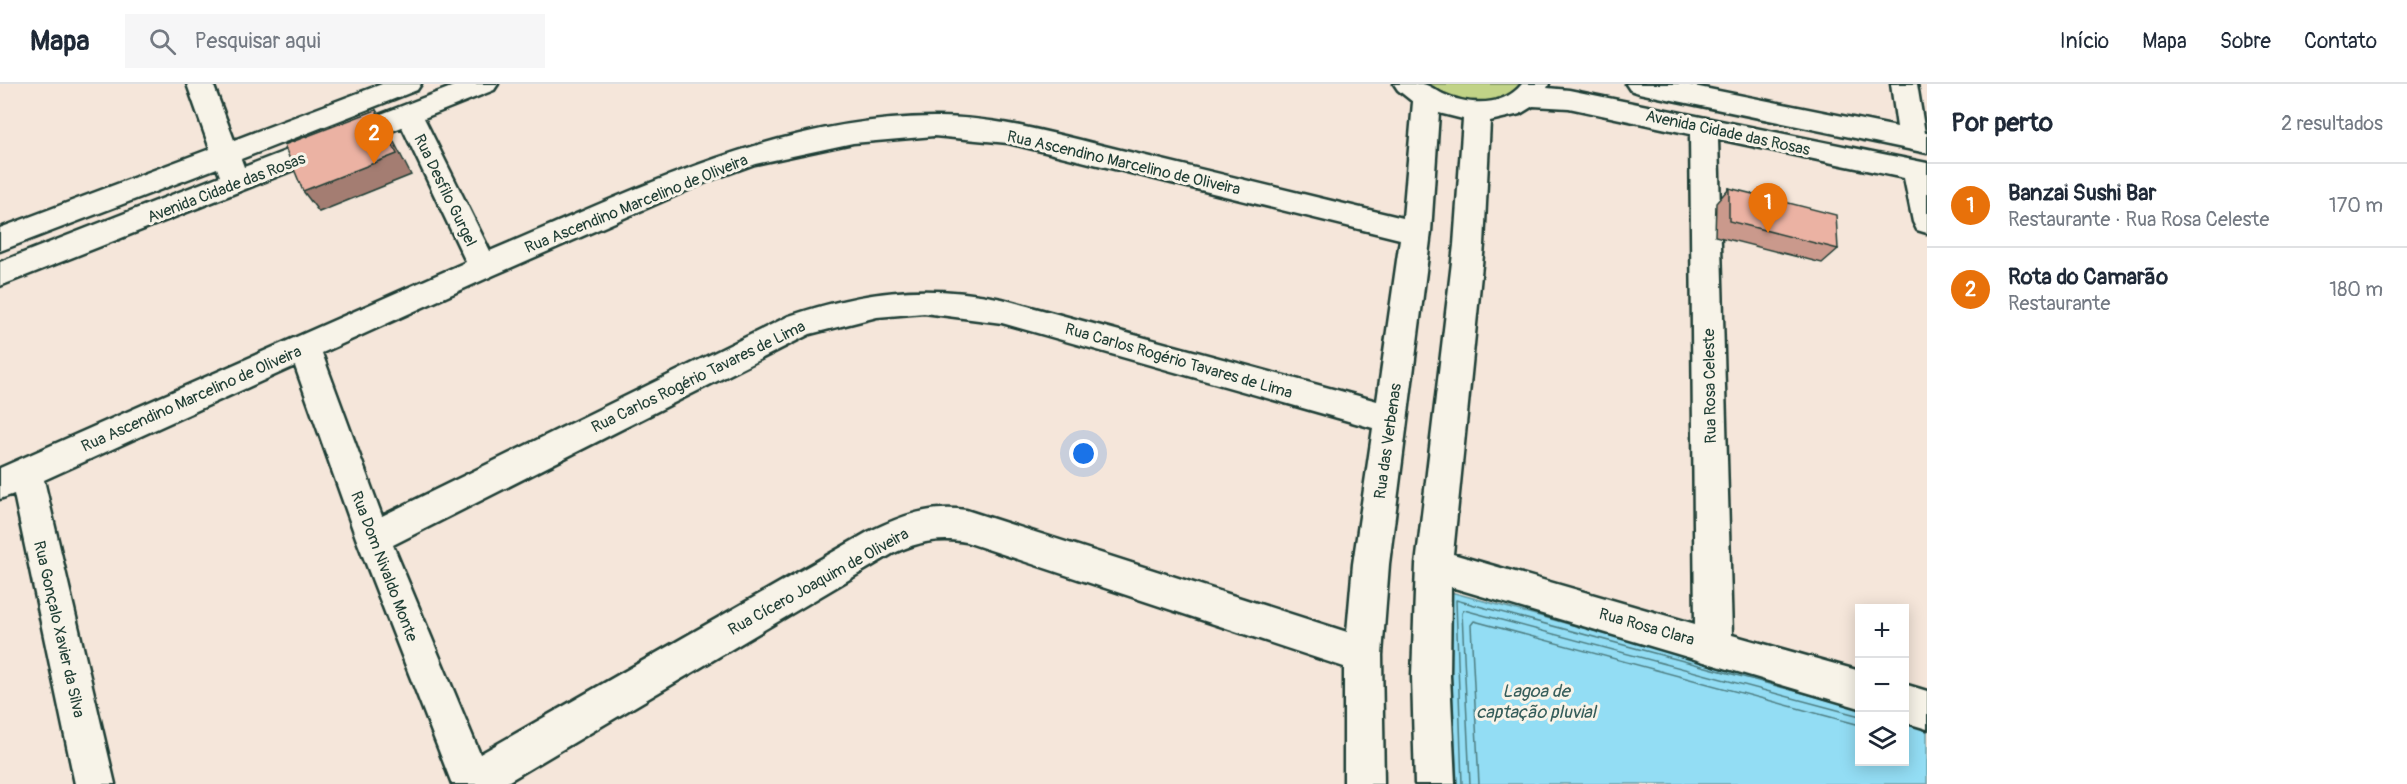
<!DOCTYPE html>
<html lang="pt">
<meta charset="utf-8">
<style>
:root{--surface:#fff;--page:#f6f6f7;--text:#1f2937;--muted:#747a83;--line:#e0e1e3;--accent:#c8321e}
body{margin:0;font-family:Pangolin,sans-serif;background:var(--page);color:var(--text)}
.controls{position:absolute;right:18px;bottom:18px;display:grid;overflow:hidden;border-radius:0px;box-shadow:0 3px 15px #0003}
.controls button{width:54px;height:54px;display:grid;place-items:center;padding:0;border:0;border-bottom:2px solid var(--line);background:var(--surface);color:var(--text);font:30px sans-serif}
.you{position:absolute;left:1084px;top:370px;width:21px;height:21px;margin:-15px;border:4px solid #fff;border-radius:50%;background:#1a73e8;box-shadow:0 0 0 9px #1a73e833}
.badge{display:grid;place-items:center;width:39px;height:39px;border-radius:50%;background:var(--accent);color:#fff;font-size:20px;font-weight:700}
.pin{position:absolute;translate:-50% -50px;filter:drop-shadow(0 2px 3px #0008)}
.pin::after{content:'';position:absolute;top:32px;width:21px;height:18px;background:inherit;clip-path:polygon(0 0,100% 0,50% 100%)}
.list{margin:0;padding:0;list-style:none}
h2{display:flex;justify-content:space-between;align-items:center;height:78px;margin:0;padding:0 24px;font-size:26px}
h2 small{font-size:20px;font-weight:400;color:var(--muted)}
.list li{display:grid;grid-template-columns:39px 1fr auto;gap:18px;align-items:center;box-sizing:border-box;height:84px;padding:0 24px;border-top:2px solid var(--line)}
.list b{display:block;font-size:22px;white-space:nowrap}
.list p{margin:0;font-size:20px;white-space:nowrap;color:var(--muted)}
.list em{font-size:20px;font-style:normal;color:var(--muted)}
.icon{flex:none;width:33px;height:33px;fill:none;stroke:currentColor;stroke-width:2;stroke-linecap:round;stroke-linejoin:round}
.map{position:relative;flex:none;width:1927px;height:700px;overflow:hidden}
header{display:flex;align-items:center;gap:36px;box-sizing:border-box;height:84px;padding:0 30px;background:var(--surface);border-bottom:2px solid var(--line)}
header strong{font-size:28px}
nav{display:flex;gap:33px;margin-inline-start:auto;font-size:21px}
.search{width:420px;height:54px;background:var(--page);display:flex;align-items:center;gap:15px;box-sizing:border-box;padding:0 21px;border-radius:0px;color:var(--muted);font-size:22px}
main{display:flex}
aside{flex:1;background:var(--surface)}
.map>svg:first-child{display:block}
.green{fill:#c1d387;stroke:#70885e;stroke-width:1.5}
.water{fill:#93ddf4;stroke:#659da7;stroke-width:1.5}
.lines{fill:none;stroke-linecap:round;stroke-linejoin:round}
.shore{stroke:#4d7d81;stroke-width:1.5}
.minor-casing{stroke:#1f3d34;stroke-width:5}
.minor{fill:#f7f3e8;fill-rule:evenodd}
.wall{fill:#ca998c;stroke:#1f3d34;stroke-width:1.5}
.shaded-wall{fill:#a47d72;stroke:#1f3d34;stroke-width:1.5}
.building{fill:#ebb2a3;stroke:#1f3d34;stroke-width:1.5}
.labels{text-anchor:middle;stroke-width:6;stroke-linejoin:round;paint-order:stroke}
.street-label{font-size:16px;fill:#1f3d34;stroke:#f7f3e8}
.water-label{font-size:18px;font-style:italic;fill:#365d5a;stroke:#f7f3e8}
</style>
<header>
<strong>Mapa</strong>
<div class="search"><svg class="icon" aria-label="search" viewBox="0 0 24 24"><circle cx="10" cy="10" r="6"/><path d="M15 15l6 6"/></svg>Pesquisar aqui</div>
<nav><a>Início</a><a>Mapa</a><a>Sobre</a><a>Contato</a></nav>
</header>
<main>
<div class="map">
<svg width="1927" height="700" viewBox="0 0 1927 700">
<rect width="100%" height="100%" fill="#f5e6da"/>
<filter id="ink" filterUnits="userSpaceOnUse"><feTurbulence type="fractalNoise" baseFrequency=".0167" numOctaves="2"/><feDisplacementMap in="SourceGraphic" scale="12" xChannelSelector="R" yChannelSelector="G"/><feConvolveMatrix kernelMatrix="1 2 1 2 8 2 1 2 1" color-interpolation-filters="sRGB"/></filter>
<g filter="url(#ink)">
<!-- green -->
<path class="green" d="M1413,0H1521C1513,16 1478,25 1461,20C1445,16 1428,7 1413,0Z"/>
<!-- water -->
<path class="water" d="M1447,507L1859,619L1860,678H1904L1905,631L1927,637V700H1457Z"/>
<g class="lines">
<!-- shore -->
<path class="shore" d="M1462,700L1456,516L1836,618
M1470,700L1462,529L1464,526L1860,632
M1479,700L1471,541L1474,537L1860,641"/>
<!-- minor casing -->
<g class="minor-casing">
<path id="minor" d="M187,0H213L234,56L382,0H421L417,6L241,75L244,83L459,0H498L494,6L424,34L490,167C633,107 775,34 933,33C998,32 1062,52 1125,67C1217,89 1310,112 1403,134L1413,18L1398,6L1394,0C1403,0 1413,0 1422,0C1429,1 1437,7 1443,10C1469,22 1504,23 1522,0H1549L1547,4L1569,6L1927,79V149L1917,146L1913,138L1904,94L1718,55L1732,551L1860,587V624L1451,503L1450,592L1455,700H1415L1412,592L1416,481L1454,161L1463,35L1439,29L1431,148L1389,480L1382,571L1384,700H1344V583L966,458C938,453 918,458 892,470L504,700H452L356,454L295,282L44,396L115,700H75L14,410L0,415V384L466,178L402,43L0,202V178L220,92L217,84L0,167V144L210,65ZM1533,22L1569,24L1690,50L1695,540L1453,470L1484,161L1490,37L1520,30ZM934,52L1008,59L1400,155L1377,317L1002,215C924,199 864,207 789,232L382,432L322,269L494,191L711,96L755,80L853,59ZM924,229L1002,239L1373,344L1353,480L1347,548L966,426C929,421 901,432 868,448L480,670L393,461L810,250L877,233Z
M1626,0H1684L1897,43L1891,0H1917L1925,49H1927V69L1639,9L1630,6Z
M1904,600L1927,607V645L1904,638Z"/>
</g>
<!-- minor -->
<use href="#minor" class="minor"/>
</g>
<!-- wall -->
<path class="wall" d="M1729,104L1838,165L1822,179L1715,152L1716,119Z"/>
<!-- shaded-wall -->
<path class="shaded-wall" d="M376,26L389,48L411,91L319,128L303,107Z"/>
<!-- building -->
<path class="building" d="M376,26L397,70L303,107L284,61Z
M1729,104L1836,131L1838,165L1729,137Z"/>
</g>
<g class="labels">
<!-- street labels -->
<g class="street-label">
<text transform="translate(1728 48) rotate(12)" y="6">Avenida Cidade das Rosas</text>
<text transform="translate(1124 78) rotate(13)" y="6">Rua Ascendino Marcelino de Oliveira</text>
<text transform="translate(226 103) rotate(-21)" y="6">Avenida Cidade das Rosas</text>
<text transform="translate(446 106) rotate(64)" y="6">Rua Desfilo Gurgel</text>
<text transform="translate(636 119) rotate(-22)" y="6">Rua Ascendino Marcelino de Oliveira</text>
<text transform="translate(1179 276) rotate(16)" y="6">Rua Carlos Rogério Tavares de Lima</text>
<text transform="translate(698 292) rotate(-26)" y="6">Rua Carlos Rogério Tavares de Lima</text>
<text transform="translate(1709 302) rotate(-91)" y="6">Rua Rosa Celeste</text>
<text transform="translate(191 314) rotate(-24)" y="6">Rua Ascendino Marcelino de Oliveira</text>
<text transform="translate(1387 357) rotate(-82)" y="6">Rua das Verbenas</text>
<text transform="translate(385 482) rotate(69)" y="6">Rua Dom Nivaldo Monte</text>
<text transform="translate(818 497) rotate(-29)" y="6">Rua Cícero Joaquim de Oliveira</text>
<text transform="translate(1647 542) rotate(16)" y="6">Rua Rosa Clara</text>
<text transform="translate(60 545) rotate(77)" y="6">Rua Gonçalo Xavier da Silva</text>
</g>
<!-- water labels -->
<g class="water-label">
<text x="1536" y="613">Lagoa de<tspan x="1536" dy="21">captação pluvial</tspan></text>
</g>
</g>
</svg>
<div class="controls">
<button>+</button>
<button>−</button>
<button><svg class="icon" aria-label="layers" viewBox="0 0 24 24"><path d="M12 4l9 5-9 5-9-5zM3 14l9 5 9-5"/></svg></button>
</div>
<div class="you"></div>
<div class="pin badge" style="left:1768px;top:149px;background:#e8710a">1</div>
<div class="pin badge" style="left:374px;top:80px;background:#e8710a">2</div>
</div>
<aside>
<h2>Por perto<small>2 resultados</small></h2>
<ul class="list">
<li><span class="badge" style="background:#e8710a">1</span><div><b>Banzai Sushi Bar</b><p>Restaurante · Rua Rosa Celeste</p></div><em>170 m</em></li>
<li><span class="badge" style="background:#e8710a">2</span><div><b>Rota do Camarão</b><p>Restaurante</p></div><em>180 m</em></li>
</ul>
</aside>
</main>
